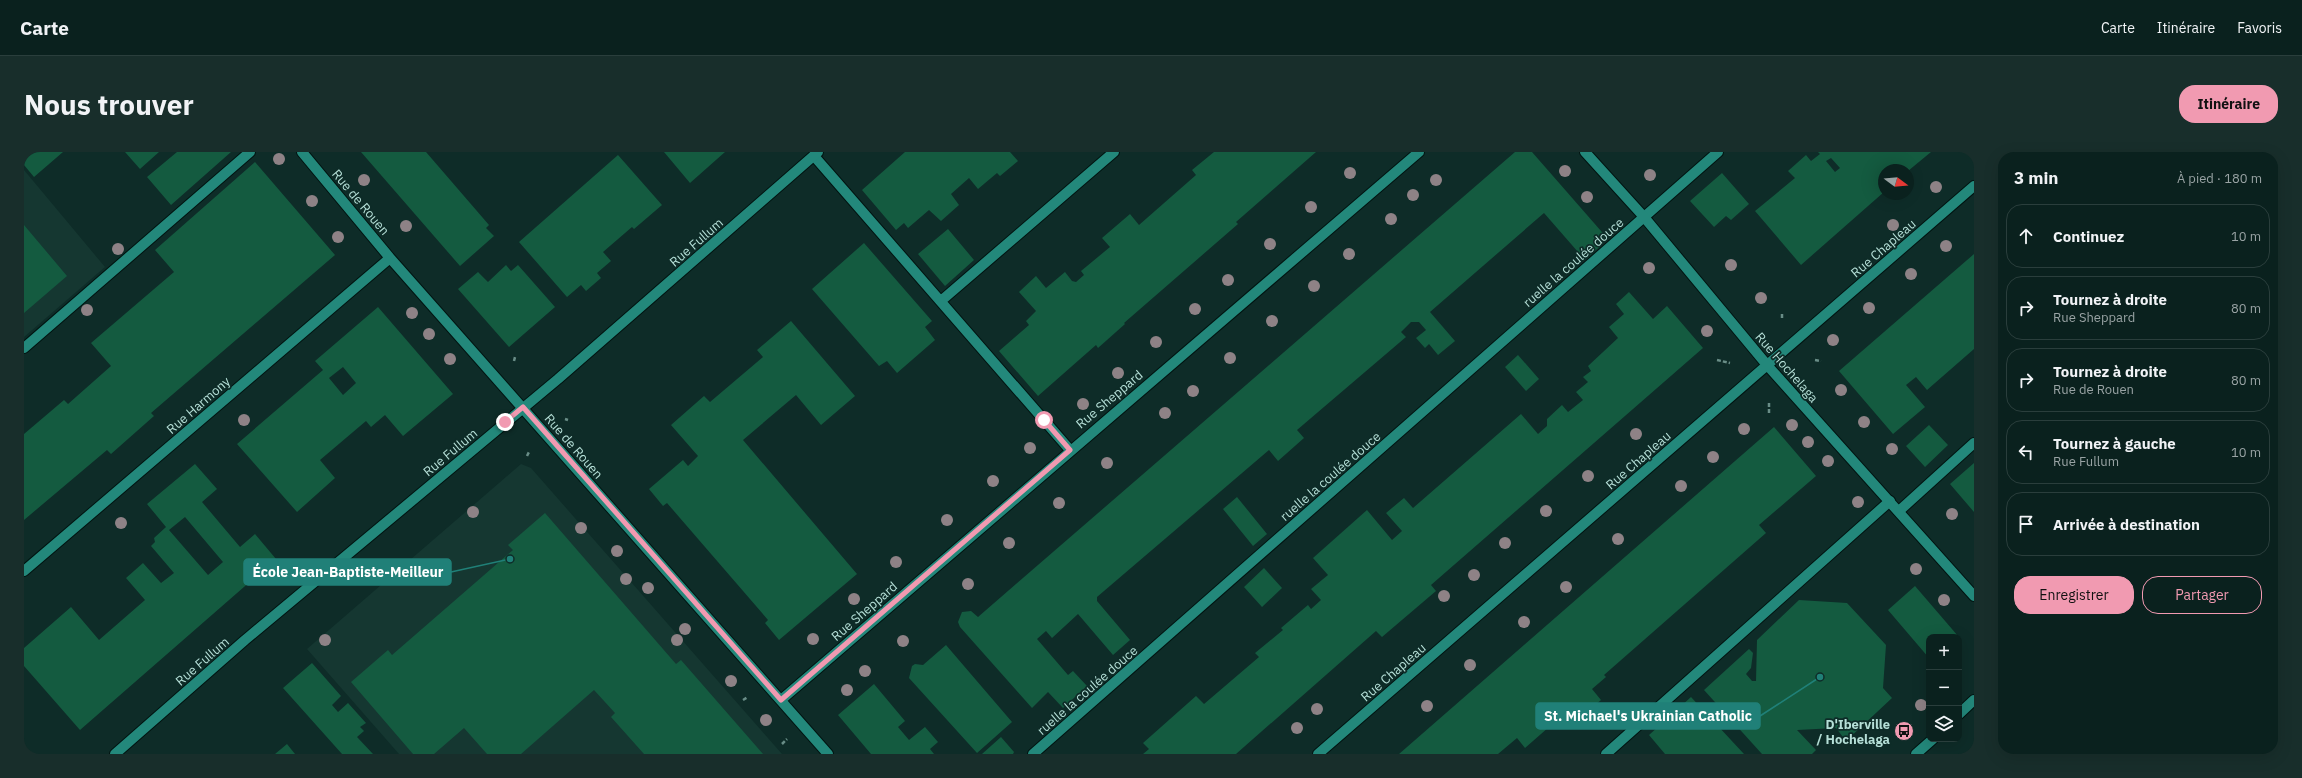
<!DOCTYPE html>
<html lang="fr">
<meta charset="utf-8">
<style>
:root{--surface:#0a211e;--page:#182e2b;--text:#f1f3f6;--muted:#99a3a4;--line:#2a3e3c;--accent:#f19ab1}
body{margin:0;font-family:"IBM Plex Sans",sans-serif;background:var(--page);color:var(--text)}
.controls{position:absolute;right:12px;bottom:12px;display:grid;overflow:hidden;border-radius:8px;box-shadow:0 4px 16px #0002}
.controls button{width:36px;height:36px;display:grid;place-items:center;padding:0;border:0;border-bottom:1px solid var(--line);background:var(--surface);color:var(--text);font:20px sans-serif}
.compass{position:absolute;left:1854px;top:12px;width:36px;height:36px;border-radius:50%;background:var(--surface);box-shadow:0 4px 16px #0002;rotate:106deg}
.stop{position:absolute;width:12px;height:12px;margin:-9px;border:3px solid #f19ab1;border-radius:50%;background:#fff}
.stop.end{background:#f19ab1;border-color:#fff;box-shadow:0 1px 4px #0008}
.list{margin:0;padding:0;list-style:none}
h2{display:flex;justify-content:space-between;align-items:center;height:52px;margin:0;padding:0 16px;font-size:17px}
h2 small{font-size:13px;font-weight:400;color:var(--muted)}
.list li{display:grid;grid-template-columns:26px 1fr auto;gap:12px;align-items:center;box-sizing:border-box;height:64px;margin:0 8px 8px;padding:0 8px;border:1px solid var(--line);border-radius:16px}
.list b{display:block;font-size:15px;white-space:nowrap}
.list p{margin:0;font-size:13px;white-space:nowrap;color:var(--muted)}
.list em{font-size:13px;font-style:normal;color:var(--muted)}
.actions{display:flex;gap:8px;padding:12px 16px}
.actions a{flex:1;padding:9px 0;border:1px solid var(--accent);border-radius:16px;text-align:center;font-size:14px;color:var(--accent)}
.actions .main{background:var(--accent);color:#111}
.icon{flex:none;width:22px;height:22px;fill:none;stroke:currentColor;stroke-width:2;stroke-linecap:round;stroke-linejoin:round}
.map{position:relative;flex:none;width:1950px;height:602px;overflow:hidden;border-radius:16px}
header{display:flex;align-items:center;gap:24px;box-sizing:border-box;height:56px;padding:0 20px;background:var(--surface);border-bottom:1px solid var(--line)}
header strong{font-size:19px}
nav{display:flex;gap:22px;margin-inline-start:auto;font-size:14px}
.intro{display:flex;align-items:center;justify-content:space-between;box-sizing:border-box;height:96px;padding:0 24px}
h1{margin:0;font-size:28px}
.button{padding:10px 18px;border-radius:16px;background:var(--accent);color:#111;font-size:14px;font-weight:700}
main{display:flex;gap:24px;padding:0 24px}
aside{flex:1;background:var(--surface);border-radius:16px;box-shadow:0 4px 16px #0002}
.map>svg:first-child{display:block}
.built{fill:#153731}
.building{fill:#145b40;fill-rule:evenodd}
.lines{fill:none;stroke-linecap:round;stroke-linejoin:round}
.lane-casing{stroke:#001411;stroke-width:12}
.street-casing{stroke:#001411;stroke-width:12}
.secondary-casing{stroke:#001411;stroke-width:12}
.path{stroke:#698d87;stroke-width:2.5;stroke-dasharray:4 2;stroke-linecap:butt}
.lane{stroke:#23887b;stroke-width:10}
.street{stroke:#23887b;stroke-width:10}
.secondary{stroke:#23887b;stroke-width:10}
.tree{fill:#8e8286}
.route{stroke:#f19ab1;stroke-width:5}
.labels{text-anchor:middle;stroke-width:3.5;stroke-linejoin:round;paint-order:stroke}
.street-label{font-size:13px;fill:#b5dfd7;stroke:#0e2c28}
.poi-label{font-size:13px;font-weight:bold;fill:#b5dfd7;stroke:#0e2c28;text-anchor:end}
.leader{fill:none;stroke:#208078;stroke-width:1.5}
.callout-dot{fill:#208078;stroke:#0e2c28;stroke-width:1.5}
.callout{fill:#208078;stroke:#208078;stroke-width:1.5}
.callout-label{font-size:14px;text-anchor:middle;font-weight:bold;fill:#fff}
</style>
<header>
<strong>Carte</strong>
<nav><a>Carte</a><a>Itinéraire</a><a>Favoris</a></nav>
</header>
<div class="intro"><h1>Nous trouver</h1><a class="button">Itinéraire</a></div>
<main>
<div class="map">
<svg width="1950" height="602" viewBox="0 0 1950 602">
<rect width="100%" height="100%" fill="#0e2c28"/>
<!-- built -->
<path class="built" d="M0,18L81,115L0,185Z
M497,312L507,316L758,602H375L283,497Z"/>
<!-- building -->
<path class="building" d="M0,0H39L10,25L0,13Z
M101,0H135L116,17Z
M153,0H207L147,53L123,25Z
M337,0H402L465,73L462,76L470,84L436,114Z
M640,0H701L666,31Z
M881,0H986L994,9L976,24L973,21L954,37L945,26L927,42L935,53L917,69L905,58L884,76L880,71L872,78L838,38Z
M1190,0H1292L1212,70L1214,72L1100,171L1101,172L1074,196L1072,193L1014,244L975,199L1005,173L1002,169L1012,159L995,140L1012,124L1022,136L1041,120L1048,129L1052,130L1060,123L1057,119L1086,95L1078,86L1106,62L1115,73L1172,23L1168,18Z
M1491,0H1508L1584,87L1561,108L1520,61L1406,160L1431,189L1414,203L1405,192L1401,196L1392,186L1402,178L1395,170H1387L1377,180L1382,185L1273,278L1280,286L1254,309L1245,298L1073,445V449L1106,488L1089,503L1054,462L1028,486L1022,479L1013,487L1044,523L1049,519L1063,534L1039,556L1024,540L1008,556L936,475L934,470L938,460L947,459L954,465Z
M1794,0H1907L1884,19L1860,18V40L1777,113L1731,59L1771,26L1764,19L1782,3L1787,9L1796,2ZM1807,6L1816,16L1811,20L1802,9Z
M594,3L638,53L610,77L608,75L579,100L587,109L573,121L577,126L562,139L557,133L543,145L495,90Z
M231,10L311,103L127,261L130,264L87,302L83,298L0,368V282L40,248L44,252L87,214L67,191L150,120L131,98Z
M1698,21L1725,52L1707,68L1702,64L1690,75L1666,49Z
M0,73L43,124L0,161Z
M924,77L950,108L921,134L894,102Z
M840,91L908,169L901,175L911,188L873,221L863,209L855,214L788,137Z
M1950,102V197L1903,238L1892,225L1882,233L1901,255L1869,282L1815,219Z
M482,113L487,119L494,113L531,155L485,195L434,137L454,120L464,130Z
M1605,140L1629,167L1643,154L1679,196L1407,433L1412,439L1358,485L1352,479L1212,602H1119L1125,597L1119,591L1172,544L1180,552L1235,505L1231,501L1259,478L1257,476L1284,453L1287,457L1297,448L1287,437L1304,423L1289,406L1343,358L1368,388L1378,379L1362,361L1380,346L1389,356L1497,262L1514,282L1523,274V267L1538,253L1544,260L1559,248L1552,240L1564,230L1559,225L1567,219L1564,214L1594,186L1585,175L1600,162L1592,152Z
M354,155L429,242L379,284L361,263L347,275L342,269L296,308L311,326L273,360L213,292L299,218L291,209ZM319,215L332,231L319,243L305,226Z
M767,169L831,244L797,273L772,243L719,288L833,422L755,488L741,471L744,468L643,351L639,354L625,337L659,308L664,314L674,304L647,273L680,244L686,250L739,205L733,198Z
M1494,203L1515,227L1502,239L1481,215Z
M1905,273L1924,293L1901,315L1882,294Z
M1750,275L1792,324L1735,373L1742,381L1580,523L1582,525L1568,537L1577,548L1550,572L1541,561L1501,596L1493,586L1474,602H1375Z
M1950,311V360L1926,332Z
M171,312L193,337L178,350L216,395L231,382L252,407L56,578L0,514V496L47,455L75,488L121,448L102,426L119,411L137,431L150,421L127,394L131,390L130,386L142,375L123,352ZM161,365L199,410L184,423L145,378Z
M1213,345L1243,382L1229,394L1199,357Z
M521,361L652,512L657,508L739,602H620L587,565L591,561L570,538L497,602H463L440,576L410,602H389L327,530L364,498L368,503L489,398L484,393Z
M1240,416L1258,436L1238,455L1220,435Z
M1891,434L1934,484L1905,485V506L1864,458Z
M1775,448L1823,451L1862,493L1859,536L1868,546L1822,589L1812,576L1773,578L1792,598L1788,602H1738L1680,538L1725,497L1729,501L1727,516L1722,522L1728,529H1732L1733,488Z
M922,493L988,570L953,601L885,526L888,514L891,512L899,513Z
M288,511L317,544L308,553L314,560L324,551L342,571L336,575L340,579L333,585L349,602H318L259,536Z
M850,532L881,569L874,575L885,588L901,575L914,590L906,597L910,602H847L814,563Z
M1667,545L1720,602H1641L1625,583Z
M977,585L990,600L989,602H958Z
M263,592L271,602H251Z"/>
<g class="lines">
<!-- lane casing -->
<g class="lane-casing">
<path id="lane" d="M790,4L1046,298
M918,148L1090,0
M0,196L226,0
M1875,359L1950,291
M1009,602L1694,0
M1582,602L1866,349"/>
</g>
<!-- street casing -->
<g class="street-casing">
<path id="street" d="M278,0L366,106L804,602
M1561,0L1620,65L1743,213L1950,444
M0,419L366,106
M757,548L1395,0
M91,602L221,488L534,227L794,0
M1294,602L1950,34"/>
</g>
<!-- secondary casing -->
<g class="secondary-casing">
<path id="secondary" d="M1935,562L1950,548
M1892,602L1909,587"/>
</g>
<!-- path -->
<path class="path" d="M1758,166V161
M1693,208L1706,211
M1791,208L1797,209
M490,209L491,205
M1745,261V251
M541,267L544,268
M503,304L505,300
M719,548L724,545
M758,592L763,587"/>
<!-- lane -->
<use href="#lane" class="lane"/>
<!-- street -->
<use href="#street" class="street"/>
<!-- secondary -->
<use href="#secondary" class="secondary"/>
</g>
<!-- trees -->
<g class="tree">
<circle cx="255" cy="7" r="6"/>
<circle cx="1541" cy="19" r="6"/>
<circle cx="1326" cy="21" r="6"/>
<circle cx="1626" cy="23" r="6"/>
<circle cx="340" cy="28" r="6"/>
<circle cx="1412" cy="28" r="6"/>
<circle cx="1912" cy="35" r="6"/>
<circle cx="1389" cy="43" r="6"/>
<circle cx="1563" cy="45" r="6"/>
<circle cx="288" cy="49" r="6"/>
<circle cx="1287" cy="55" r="6"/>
<circle cx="1367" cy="67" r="6"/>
<circle cx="1869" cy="73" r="6"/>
<circle cx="382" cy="74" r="6"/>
<circle cx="314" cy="85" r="6"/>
<circle cx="1246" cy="92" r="6"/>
<circle cx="1922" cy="94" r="6"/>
<circle cx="94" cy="97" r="6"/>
<circle cx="1325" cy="102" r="6"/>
<circle cx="1707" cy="113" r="6"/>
<circle cx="1625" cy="116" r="6"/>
<circle cx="1887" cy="122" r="6"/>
<circle cx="1204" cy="128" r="6"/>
<circle cx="1290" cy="134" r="6"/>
<circle cx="1737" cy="146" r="6"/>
<circle cx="1845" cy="156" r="6"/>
<circle cx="1171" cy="157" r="6"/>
<circle cx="63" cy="158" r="6"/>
<circle cx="388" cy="161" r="6"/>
<circle cx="1248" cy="169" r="6"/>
<circle cx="1683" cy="179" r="6"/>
<circle cx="405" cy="182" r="6"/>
<circle cx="1809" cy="188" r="6"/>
<circle cx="1132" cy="190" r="6"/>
<circle cx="1206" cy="206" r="6"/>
<circle cx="426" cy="207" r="6"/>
<circle cx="1094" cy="221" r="6"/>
<circle cx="1817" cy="238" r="6"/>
<circle cx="1169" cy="239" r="6"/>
<circle cx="1059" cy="252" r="6"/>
<circle cx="1141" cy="261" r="6"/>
<circle cx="220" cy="268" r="6"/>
<circle cx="1840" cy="270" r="6"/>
<circle cx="1768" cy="273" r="6"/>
<circle cx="1720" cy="277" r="6"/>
<circle cx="1612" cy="282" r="6"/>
<circle cx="1784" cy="290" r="6"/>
<circle cx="1006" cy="296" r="6"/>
<circle cx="1868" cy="297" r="6"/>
<circle cx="1689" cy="305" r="6"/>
<circle cx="1804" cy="309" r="6"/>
<circle cx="1083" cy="311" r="6"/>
<circle cx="1564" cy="324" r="6"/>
<circle cx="969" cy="329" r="6"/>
<circle cx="1657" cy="334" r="6"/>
<circle cx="1834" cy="350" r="6"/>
<circle cx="1035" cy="351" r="6"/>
<circle cx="1522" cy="359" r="6"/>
<circle cx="449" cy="360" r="6"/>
<circle cx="1928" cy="362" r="6"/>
<circle cx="923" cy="368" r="6"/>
<circle cx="97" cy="371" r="6"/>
<circle cx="557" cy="376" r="6"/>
<circle cx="1594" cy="387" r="6"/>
<circle cx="985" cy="391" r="6"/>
<circle cx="1481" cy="391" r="6"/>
<circle cx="593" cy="399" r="6"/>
<circle cx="872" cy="410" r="6"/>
<circle cx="1892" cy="417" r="6"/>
<circle cx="1450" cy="423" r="6"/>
<circle cx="602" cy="427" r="6"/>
<circle cx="944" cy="432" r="6"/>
<circle cx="1542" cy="435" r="6"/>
<circle cx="624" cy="436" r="6"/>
<circle cx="1420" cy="444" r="6"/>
<circle cx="830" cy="447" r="6"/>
<circle cx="1920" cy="448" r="6"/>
<circle cx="1500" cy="470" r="6"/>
<circle cx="661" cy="477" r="6"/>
<circle cx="789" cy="487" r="6"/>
<circle cx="301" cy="488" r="6"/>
<circle cx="653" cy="488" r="6"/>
<circle cx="879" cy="489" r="6"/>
<circle cx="1446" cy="513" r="6"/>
<circle cx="841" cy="519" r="6"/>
<circle cx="707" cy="529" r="6"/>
<circle cx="823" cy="538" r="6"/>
<circle cx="1897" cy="553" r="6"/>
<circle cx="1403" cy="554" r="6"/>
<circle cx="1293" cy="557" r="6"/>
<circle cx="742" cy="568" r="6"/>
<circle cx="1273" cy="576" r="6"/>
</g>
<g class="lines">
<!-- route -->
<path class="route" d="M481,270L499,255L757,548L1046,298L1020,268"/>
</g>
<!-- icons -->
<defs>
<g id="bus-disc" transform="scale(1)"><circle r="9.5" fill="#f19ab1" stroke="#0e2c28"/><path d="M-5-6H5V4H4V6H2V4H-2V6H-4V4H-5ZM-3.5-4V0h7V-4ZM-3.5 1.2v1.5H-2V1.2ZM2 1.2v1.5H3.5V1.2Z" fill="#111"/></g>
</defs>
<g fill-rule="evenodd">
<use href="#bus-disc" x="1880" y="579"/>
</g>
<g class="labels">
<!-- street labels -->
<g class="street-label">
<text transform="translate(337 50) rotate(50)" y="5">Rue de Rouen</text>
<text transform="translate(672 90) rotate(-41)" y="5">Rue Fullum</text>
<text transform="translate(1859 96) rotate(-41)" y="5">Rue Chapleau</text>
<text transform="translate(1549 110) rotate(-41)" y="5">ruelle la coulée douce</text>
<text transform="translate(1763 215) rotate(49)" y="5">Rue Hochelaga</text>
<text transform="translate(1085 247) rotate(-40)" y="5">Rue Sheppard</text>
<text transform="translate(174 253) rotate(-41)" y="5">Rue Harmony</text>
<text transform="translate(550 294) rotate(49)" y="5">Rue de Rouen</text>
<text transform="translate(426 300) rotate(-40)" y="5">Rue Fullum</text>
<text transform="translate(1614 308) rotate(-41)" y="5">Rue Chapleau</text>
<text transform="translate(1306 324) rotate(-41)" y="5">ruelle la coulée douce</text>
<text transform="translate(840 459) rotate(-41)" y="5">Rue Sheppard</text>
<text transform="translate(178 509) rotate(-41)" y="5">Rue Fullum</text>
<text transform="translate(1369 520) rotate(-41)" y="5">Rue Chapleau</text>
<text transform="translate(1063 538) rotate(-41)" y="5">ruelle la coulée douce</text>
</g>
<!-- poi labels -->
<g class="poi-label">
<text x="1866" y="577">D'Iberville<tspan x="1866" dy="15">/ Hochelaga</tspan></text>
</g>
</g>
<!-- callouts -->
<path class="leader" d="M486 407L427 420M1796 525L1736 564"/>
<g class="callout-dot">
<circle cx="486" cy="407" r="4"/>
<circle cx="1796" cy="525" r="4"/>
</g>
<g class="callout">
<rect x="220" y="407" width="207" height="26" rx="4"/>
<rect x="1512" y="551" width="224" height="26" rx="4"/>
</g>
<g class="callout-label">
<text x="324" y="425">École Jean-Baptiste-Meilleur</text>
<text x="1624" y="569">St. Michael's Ukrainian Catholic</text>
</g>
</svg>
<div class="controls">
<button>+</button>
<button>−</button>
<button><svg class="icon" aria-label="layers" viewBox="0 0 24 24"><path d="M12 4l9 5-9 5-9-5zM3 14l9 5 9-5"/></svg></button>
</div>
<svg class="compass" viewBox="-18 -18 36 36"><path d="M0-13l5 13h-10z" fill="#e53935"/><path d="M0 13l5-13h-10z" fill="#99a3a4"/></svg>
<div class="stop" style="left:1020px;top:268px"></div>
<div class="stop end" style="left:481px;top:270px"></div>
</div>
<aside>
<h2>3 min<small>À pied · 180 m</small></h2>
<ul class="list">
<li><svg class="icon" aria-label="ahead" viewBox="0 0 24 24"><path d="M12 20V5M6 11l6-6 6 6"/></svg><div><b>Continuez</b></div><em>10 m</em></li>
<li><svg class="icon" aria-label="right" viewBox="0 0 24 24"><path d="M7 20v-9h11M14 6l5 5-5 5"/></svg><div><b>Tournez à droite</b><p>Rue Sheppard</p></div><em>80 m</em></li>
<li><svg class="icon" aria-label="right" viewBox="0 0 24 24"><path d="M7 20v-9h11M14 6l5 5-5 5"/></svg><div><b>Tournez à droite</b><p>Rue de Rouen</p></div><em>80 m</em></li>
<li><svg class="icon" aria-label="left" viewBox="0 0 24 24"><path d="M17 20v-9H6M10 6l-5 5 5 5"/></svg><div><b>Tournez à gauche</b><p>Rue Fullum</p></div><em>10 m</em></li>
<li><svg class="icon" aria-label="arrive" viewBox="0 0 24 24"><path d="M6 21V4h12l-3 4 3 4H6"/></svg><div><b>Arrivée à destination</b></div></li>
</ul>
<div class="actions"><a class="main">Enregistrer</a><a>Partager</a></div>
</aside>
</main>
